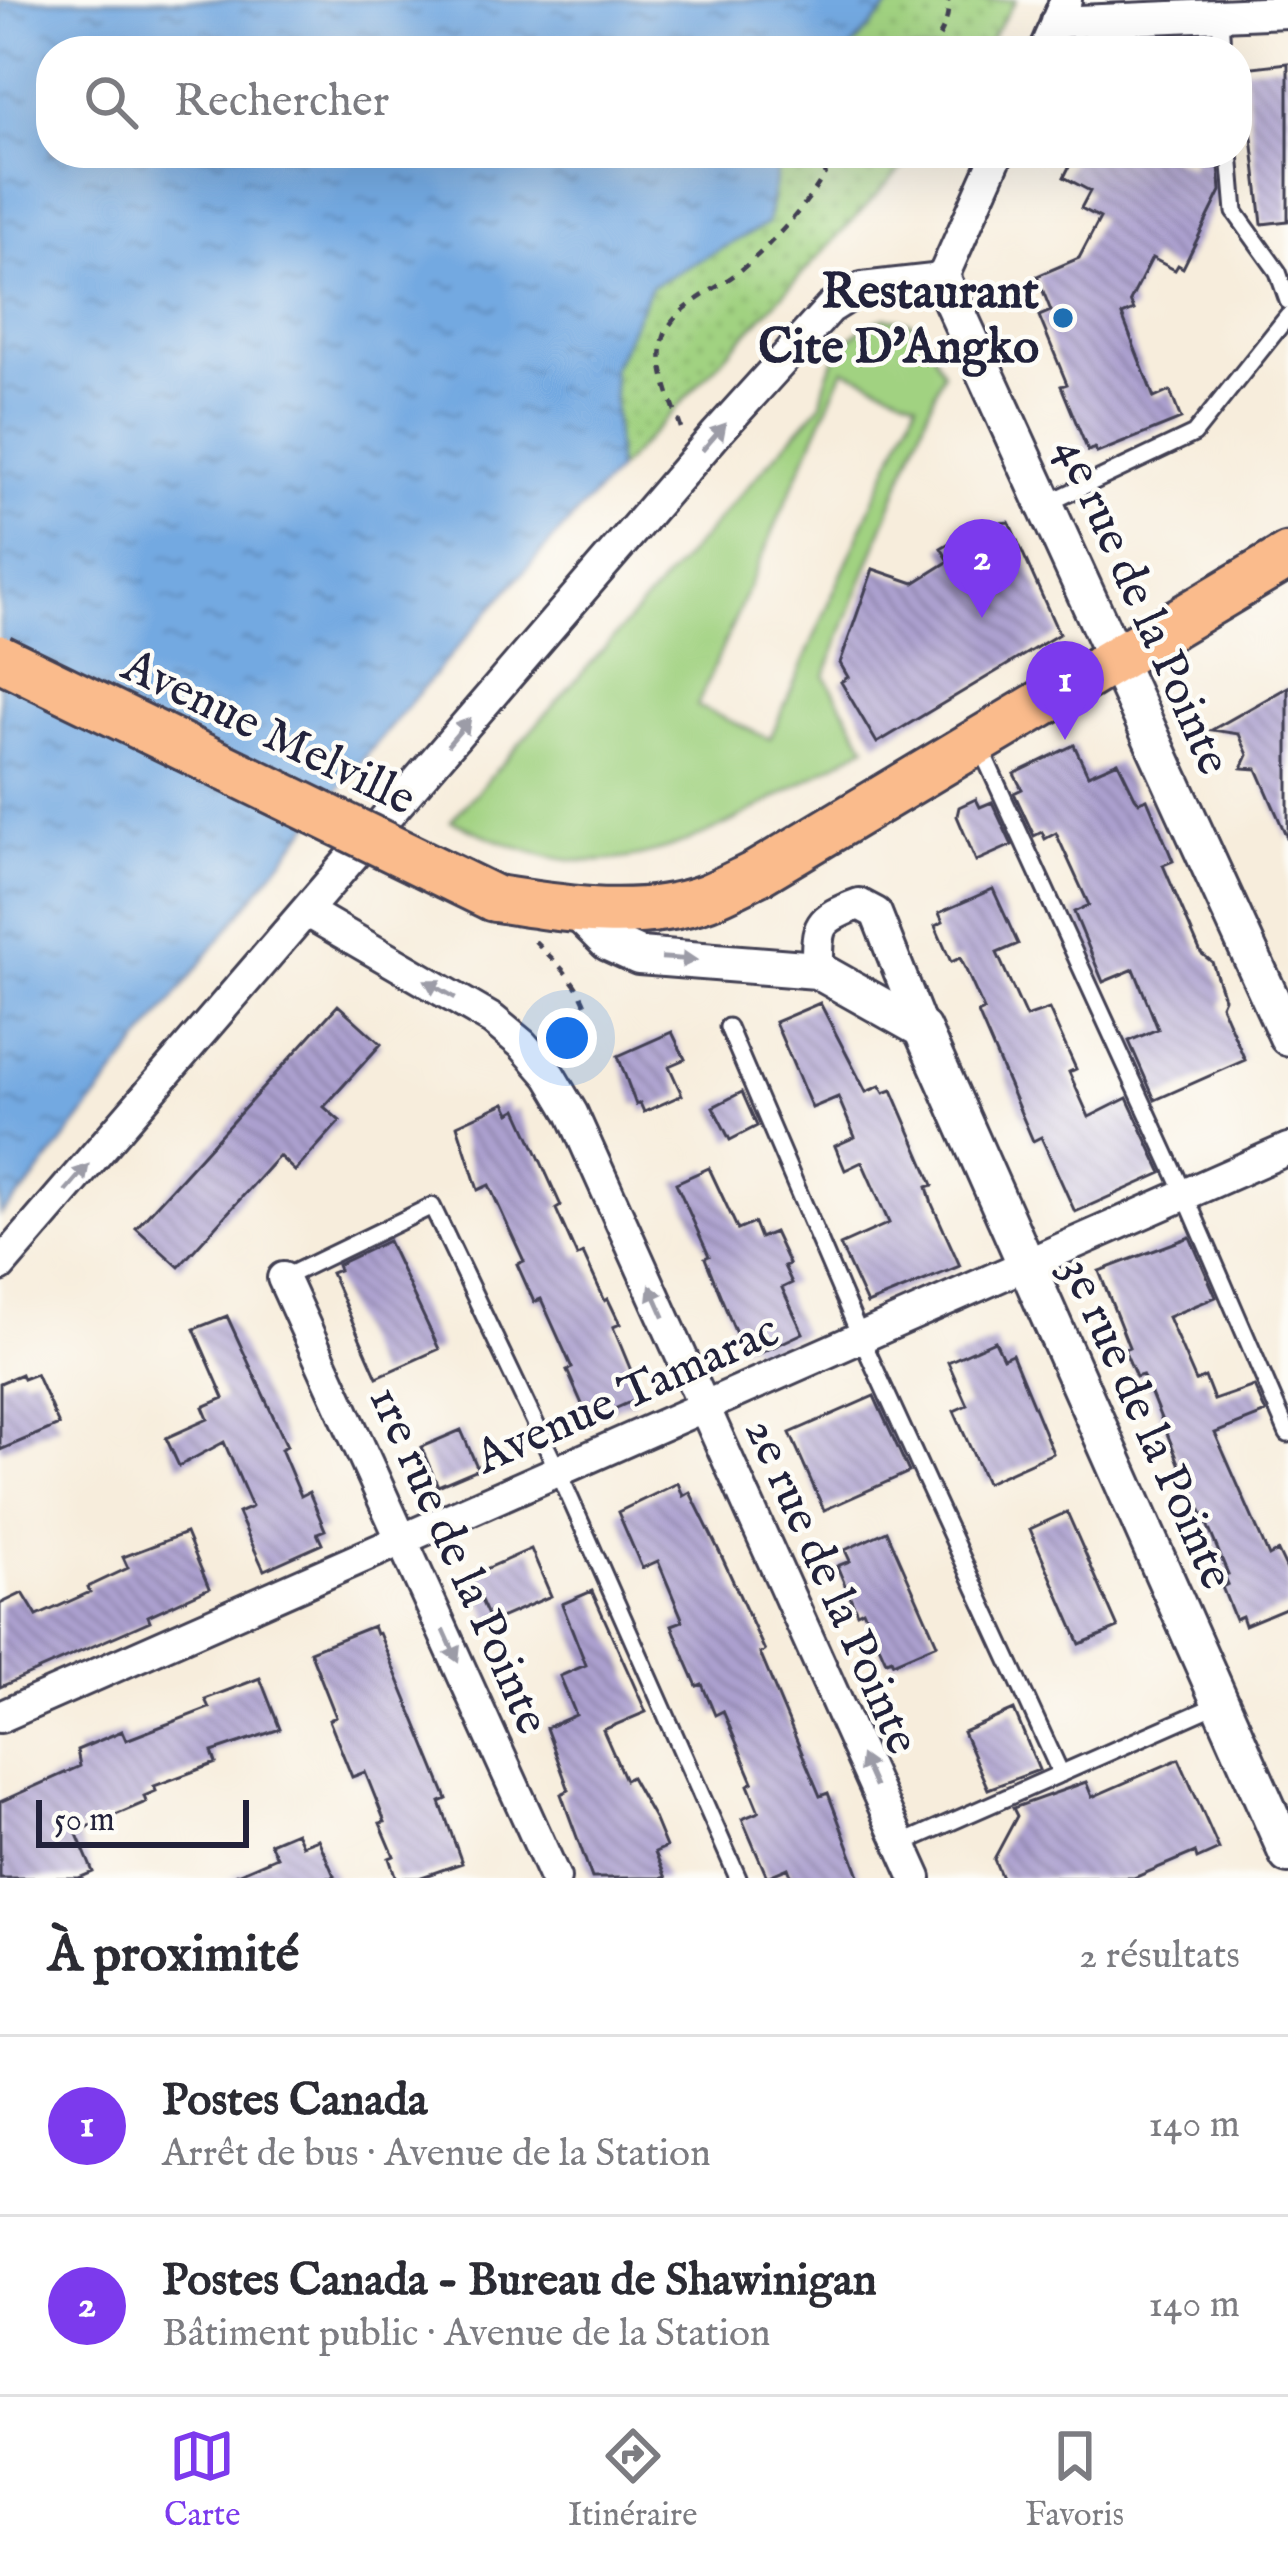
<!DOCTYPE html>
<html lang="fr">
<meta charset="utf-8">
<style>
:root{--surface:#fff;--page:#f2f2f3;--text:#2b2b33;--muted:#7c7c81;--line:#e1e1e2;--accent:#7c3aed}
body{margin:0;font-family:"IM FELL English",serif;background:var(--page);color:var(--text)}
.scale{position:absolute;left:36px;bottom:30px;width:213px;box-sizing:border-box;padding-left:12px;border:6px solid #22223b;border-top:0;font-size:33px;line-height:42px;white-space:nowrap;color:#22223b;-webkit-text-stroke:9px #fdfcf7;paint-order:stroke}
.you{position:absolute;left:567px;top:1038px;width:42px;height:42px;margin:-30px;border:9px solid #fff;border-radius:50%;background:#1a73e8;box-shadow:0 0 0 18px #1a73e833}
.badge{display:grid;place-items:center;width:78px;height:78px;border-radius:50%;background:var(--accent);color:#fff;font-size:39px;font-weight:700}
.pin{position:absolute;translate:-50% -99px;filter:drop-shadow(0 3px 6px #0008)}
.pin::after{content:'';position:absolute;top:63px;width:42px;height:36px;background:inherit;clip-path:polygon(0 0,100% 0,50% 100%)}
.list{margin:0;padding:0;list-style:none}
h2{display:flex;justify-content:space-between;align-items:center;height:156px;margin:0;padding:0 48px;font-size:51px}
h2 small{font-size:39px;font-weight:400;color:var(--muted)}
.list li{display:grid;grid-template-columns:78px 1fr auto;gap:36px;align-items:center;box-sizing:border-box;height:180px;padding:0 48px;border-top:3px solid var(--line)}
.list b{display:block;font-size:45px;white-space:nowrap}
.list p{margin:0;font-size:39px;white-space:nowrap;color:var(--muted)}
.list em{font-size:39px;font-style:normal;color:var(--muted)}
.icon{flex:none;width:66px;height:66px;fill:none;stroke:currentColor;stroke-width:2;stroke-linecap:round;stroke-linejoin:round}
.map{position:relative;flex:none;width:1288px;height:1878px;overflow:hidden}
.search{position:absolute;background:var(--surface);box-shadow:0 12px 48px #0002;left:36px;right:36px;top:36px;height:132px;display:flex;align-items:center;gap:30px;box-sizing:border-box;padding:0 42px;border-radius:48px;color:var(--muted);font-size:45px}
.sheet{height:516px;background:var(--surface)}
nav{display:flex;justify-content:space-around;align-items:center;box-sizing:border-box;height:168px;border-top:3px solid var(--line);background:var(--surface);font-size:33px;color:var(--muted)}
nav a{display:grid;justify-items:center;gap:6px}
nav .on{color:var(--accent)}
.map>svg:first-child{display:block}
.grass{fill:#a1d281;stroke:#627a5e;stroke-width:3;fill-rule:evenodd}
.park{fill:url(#park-dots);stroke:#627a5e;stroke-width:3}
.water{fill:url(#water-ripples);stroke:#4a668e;stroke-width:3}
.building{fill:url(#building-back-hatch)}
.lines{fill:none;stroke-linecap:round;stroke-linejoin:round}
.service-casing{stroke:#424053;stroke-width:21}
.minor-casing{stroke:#424053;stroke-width:36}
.tertiary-casing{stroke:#424053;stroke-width:42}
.primary-casing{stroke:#424053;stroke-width:51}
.path{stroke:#424053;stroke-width:4.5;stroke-dasharray:9 9;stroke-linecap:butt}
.service{stroke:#fff;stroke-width:15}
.minor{stroke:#fff;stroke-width:30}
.tertiary{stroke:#fff;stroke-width:36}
.primary{stroke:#fabb8c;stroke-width:45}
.primary-bridge-casing{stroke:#424053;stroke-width:51;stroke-linecap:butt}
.primary-bridge{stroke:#fabb8c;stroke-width:45}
.oneway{fill:#9c9ca7}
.poi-dot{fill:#1f6fb2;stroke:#fdfcf7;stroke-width:4.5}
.labels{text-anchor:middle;stroke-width:9;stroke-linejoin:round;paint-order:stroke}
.poi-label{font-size:48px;font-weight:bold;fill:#22223b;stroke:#fdfcf7;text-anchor:end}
.street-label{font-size:48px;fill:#22223b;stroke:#fdfcf7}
</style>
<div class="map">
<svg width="1288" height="1878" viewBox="0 0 1288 1878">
<defs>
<pattern id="park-dots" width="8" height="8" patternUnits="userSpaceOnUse" patternTransform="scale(3)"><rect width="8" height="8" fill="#a1d281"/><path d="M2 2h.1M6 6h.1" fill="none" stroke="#8ab470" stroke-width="1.8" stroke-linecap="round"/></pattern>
<pattern id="water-ripples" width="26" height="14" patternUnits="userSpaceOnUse" patternTransform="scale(3)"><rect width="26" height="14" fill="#73a9e1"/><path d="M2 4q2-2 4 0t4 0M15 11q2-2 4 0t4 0" fill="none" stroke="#5e89b8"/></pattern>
<pattern id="building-back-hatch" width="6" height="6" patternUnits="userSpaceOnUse" patternTransform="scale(3)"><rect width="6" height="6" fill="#aca0cf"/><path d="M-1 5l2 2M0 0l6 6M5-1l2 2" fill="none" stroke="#8c82a9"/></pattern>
</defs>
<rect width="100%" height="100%" fill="#fdfcf7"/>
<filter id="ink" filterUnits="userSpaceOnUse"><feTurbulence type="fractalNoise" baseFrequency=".00833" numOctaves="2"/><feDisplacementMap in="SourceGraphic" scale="24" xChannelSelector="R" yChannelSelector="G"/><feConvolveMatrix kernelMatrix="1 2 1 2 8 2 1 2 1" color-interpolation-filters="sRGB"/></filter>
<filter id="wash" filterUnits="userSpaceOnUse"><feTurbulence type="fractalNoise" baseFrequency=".004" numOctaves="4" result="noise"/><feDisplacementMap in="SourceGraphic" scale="48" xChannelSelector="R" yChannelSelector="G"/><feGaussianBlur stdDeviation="2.7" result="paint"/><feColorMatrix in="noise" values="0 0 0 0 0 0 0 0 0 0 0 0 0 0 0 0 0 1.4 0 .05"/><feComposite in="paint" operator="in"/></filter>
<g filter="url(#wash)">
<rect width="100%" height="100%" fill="#f7eddc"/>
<!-- grass -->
<path class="grass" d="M885,318C924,318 927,341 943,372L825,676L866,746C776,795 665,879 556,858C520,851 485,835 451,821L821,404C826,365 845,331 885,318ZM844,369L917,401L770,739L697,706Z"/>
<!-- park -->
<path class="park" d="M895,0H1016L983,51H849Z
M780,153H916L617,471L613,367L651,286L767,224Z"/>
<!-- water -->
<path class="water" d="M0,0H895L849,51H51V153H780L767,224L651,286L613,367L617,471C403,695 216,943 27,1189L0,1215Z"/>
<g id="blocks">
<!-- building -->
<path class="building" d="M1288,63V221L1262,224L1244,68Z
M1076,153H1162L1191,168L1194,153H1218L1221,191L1183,268L1178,265L1175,270L1152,258L1130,301L1134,310L1122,315L1154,398L1170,391L1181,419L1097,453L1095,448L1088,451L1061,386L1067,384L1039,316L1051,311L1037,276L1079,258L1100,218L1081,208L1090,191L1064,177Z
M1009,522L1059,634L877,743L841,682L848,677L840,663L873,569L914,583L949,561L941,548L966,533L970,540L999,523Z
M1288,687V840L1257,769L1242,768L1248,755L1239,734L1212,730Z
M1074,745L1088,775L1118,762L1135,797L1139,802L1147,799L1173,861L1163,865L1201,953L1212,962L1224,998L1221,1005L1245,1060L1155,1100L1129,1041L1158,1029L1134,969L1103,982L1074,912L1089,905L1056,833L1045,839L1042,832L1034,836L1014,793L1022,789L1014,774Z
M976,799L980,807L992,802L1012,845L976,861L957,816L959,807Z
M993,889L1018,944L997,953L1026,1017L1049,1009L1076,1069L1069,1072L1089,1117L1127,1098L1162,1173L1075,1212L1041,1137L1033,1141L978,1013L984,1010L965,968L960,958L951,962L935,926L943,922L939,913Z
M820,1003L866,1092L880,1086L884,1093L892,1090L933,1185L927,1187L932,1204L960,1266L867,1304L840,1245L889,1223L862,1162L845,1170L835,1146L855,1137L838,1097L812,1108L775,1022Z
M338,1005L381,1044L324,1107L340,1121L295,1171L279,1156L179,1267L136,1228Z
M672,1032L685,1059L669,1066L682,1095L644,1112L640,1103L636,1105L618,1056Z
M742,1092L757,1126L730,1140L713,1107Z
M505,1103L510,1113L517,1109L561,1206L556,1209L577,1256L583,1253L605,1301L608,1299L620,1324L613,1327L639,1390L634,1392L637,1399L589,1420L567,1370L572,1368L541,1299L534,1302L517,1264L524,1261L489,1185L478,1190L457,1125Z
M709,1168L738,1230L754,1223L760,1238L774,1232L789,1264L784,1266L792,1283L782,1288L803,1333L756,1355L750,1342L741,1346L705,1258L709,1256L676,1183Z
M1190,1237L1216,1297L1168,1317L1196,1381L1205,1377L1214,1400L1254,1386L1266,1413L1215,1433L1269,1556L1278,1551L1288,1572V1607L1245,1625L1242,1616L1235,1619L1222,1587L1228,1584L1224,1575L1228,1574L1201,1510L1198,1511L1193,1498L1188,1500L1178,1475L1183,1473L1147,1384L1142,1375L1136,1377L1124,1349L1129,1347L1099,1271Z
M388,1241L439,1349L377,1377L331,1273L339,1270L337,1265Z
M227,1316L287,1446L281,1449L301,1496L309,1492L325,1530L317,1533L322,1544L264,1570L238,1513L252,1507L224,1442L179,1466L166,1438L208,1419L203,1407L224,1398L194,1329Z
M995,1341L1003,1358L1012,1354L1053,1453L986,1483L954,1411L967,1405L948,1362Z
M21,1374L23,1379L36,1374L59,1425L0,1450V1383Z
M874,1396L909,1472L824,1510L790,1433Z
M461,1430L478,1469L438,1486L421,1447Z
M678,1483L683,1496L690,1492L721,1555L765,1651L760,1653L820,1796L828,1793L860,1878H792L788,1868L767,1877L742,1819L759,1812L748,1785L753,1782L723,1711L715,1715L702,1684L697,1686L686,1661L672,1625L683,1621L658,1561L642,1568L618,1512Z
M1067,1512L1118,1628L1080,1644L1030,1529Z
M887,1531L937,1644L893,1663L891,1659L886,1661L863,1610L857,1613L837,1566L850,1561L845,1550Z
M186,1533L209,1588L148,1616L150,1621L0,1687V1604L23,1593L37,1616L90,1592L88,1587L128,1568L123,1557Z
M531,1549L551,1596L491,1622L470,1576Z
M592,1591L646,1712L603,1730L625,1780L631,1777L654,1818L666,1847L655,1852L666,1878H592L561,1794L569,1790L546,1728L576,1715L560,1676L586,1665L562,1604Z
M373,1626L376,1634L379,1633L447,1799L440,1802L462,1863L419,1878H396L389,1858L394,1856L380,1823L385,1822L365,1772L352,1777L329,1720L336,1717L310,1651Z
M260,1678L280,1729L212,1752L216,1763L154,1786L156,1791L144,1796L146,1802L76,1832L93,1872L79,1878H0V1802L80,1766L77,1750L122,1731L126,1740L209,1708L205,1699Z
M1014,1710L1039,1770L988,1789L963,1732Z
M1179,1759L1219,1849L1197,1859L1195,1852L1134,1878H1002L994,1859L1017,1816L1013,1808L1086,1782L1092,1797Z
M296,1832L302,1845L318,1839L335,1878H228L277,1857L270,1843Z"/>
</g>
</g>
<g filter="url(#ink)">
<use href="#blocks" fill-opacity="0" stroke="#424053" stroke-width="3"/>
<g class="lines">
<!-- service casing -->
<g class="service-casing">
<path id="service" d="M1220,15L1222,51
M1230,153L1235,212L1278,272L1288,301
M1046,504L1194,434L1288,316
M980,747L1185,1195L1288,1434
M728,1027L861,1338L1061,1774
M283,1278L432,1206L558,1471L738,1878
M901,1844L1221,1703"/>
</g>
<!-- minor casing -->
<g class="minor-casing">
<path id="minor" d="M1056,22L1288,12
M1044,51L1066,0
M307,912L493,1020L522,1044L550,1076L572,1113L916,1878
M817,970C817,926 815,920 859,904L876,913L922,1029
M0,1266L716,434L830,308L862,288L942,279L998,153
M283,1278L555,1878
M0,1717L1288,1149"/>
</g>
<!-- tertiary casing -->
<g class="tertiary-casing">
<path id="tertiary" d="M942,279L1288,1037
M578,912L608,942L639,956L817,970L922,1029L1288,1855"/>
</g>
<!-- primary casing -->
<g class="primary-casing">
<path id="primary" d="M493,898C563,909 639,922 707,897C725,890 741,881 758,873L1288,556"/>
</g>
<!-- path -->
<path class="path" d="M928,51C941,37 950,20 948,0
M681,428C672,401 655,366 664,337C673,307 718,289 741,270C772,244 822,191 834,153
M535,941C566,973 604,1004 582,1051L571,1058"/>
<!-- service -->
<use href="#service" class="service"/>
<!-- minor -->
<use href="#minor" class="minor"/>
<!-- tertiary -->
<use href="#tertiary" class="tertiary"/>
<!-- primary -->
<use href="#primary" class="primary"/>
<!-- primary-bridge casing -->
<g class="primary-bridge-casing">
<path id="primary-bridge" d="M0,658L493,898"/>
</g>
<!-- primary-bridge -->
<use href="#primary-bridge" class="primary-bridge"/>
</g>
<!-- one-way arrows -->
<defs><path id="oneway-solid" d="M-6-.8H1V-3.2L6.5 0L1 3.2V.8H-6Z" transform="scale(3)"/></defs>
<g class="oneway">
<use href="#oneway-solid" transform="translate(714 437) rotate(-49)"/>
<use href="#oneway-solid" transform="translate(459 732) rotate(-50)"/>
<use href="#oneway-solid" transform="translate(679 959) rotate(4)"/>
<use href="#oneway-solid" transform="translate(440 989) rotate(-150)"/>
<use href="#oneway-solid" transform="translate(77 1178) rotate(-49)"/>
<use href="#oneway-solid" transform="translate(657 1301) rotate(-114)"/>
<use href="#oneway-solid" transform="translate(451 1646) rotate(66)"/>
<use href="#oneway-solid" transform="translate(868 1771) rotate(-114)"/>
</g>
</g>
<!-- markers -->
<circle class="poi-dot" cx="1063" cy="318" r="12"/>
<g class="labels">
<!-- poi labels -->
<g class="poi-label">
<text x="1039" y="307">Restaurant<tspan x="1039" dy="55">Cite D'Angko</tspan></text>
</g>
<!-- street labels -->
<g class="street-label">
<text transform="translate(1145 605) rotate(66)" y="17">4e rue de la Pointe</text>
<text transform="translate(270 730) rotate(26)" y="17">Avenue Melville</text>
<text transform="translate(626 1392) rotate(-24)" y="17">Avenue Tamarac</text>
<text transform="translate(1149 1422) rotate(66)" y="17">3e rue de la Pointe</text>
<text transform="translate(461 1559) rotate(66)" y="17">1re rue de la Pointe</text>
<text transform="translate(834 1585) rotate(66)" y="17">2e rue de la Pointe</text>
</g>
</g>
</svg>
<div class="scale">50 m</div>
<div class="you"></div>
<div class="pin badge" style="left:1065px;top:740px">1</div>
<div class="pin badge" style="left:982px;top:618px">2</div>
<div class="search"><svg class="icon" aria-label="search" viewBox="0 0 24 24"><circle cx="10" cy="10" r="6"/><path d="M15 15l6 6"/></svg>Rechercher</div>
</div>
<section class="sheet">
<h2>À proximité<small>2 résultats</small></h2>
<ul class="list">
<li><span class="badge">1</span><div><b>Postes Canada</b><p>Arrêt de bus · Avenue de la Station</p></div><em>140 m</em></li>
<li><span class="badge">2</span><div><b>Postes Canada - Bureau de Shawinigan</b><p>Bâtiment public · Avenue de la Station</p></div><em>140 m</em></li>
</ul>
</section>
<nav>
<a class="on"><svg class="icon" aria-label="map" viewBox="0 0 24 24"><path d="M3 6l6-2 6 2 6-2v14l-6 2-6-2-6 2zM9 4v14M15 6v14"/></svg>Carte</a>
<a><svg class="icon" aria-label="directions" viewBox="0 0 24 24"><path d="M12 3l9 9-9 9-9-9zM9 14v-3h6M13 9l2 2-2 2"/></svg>Itinéraire</a>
<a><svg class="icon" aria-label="saved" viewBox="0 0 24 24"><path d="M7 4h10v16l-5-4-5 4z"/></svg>Favoris</a>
</nav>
